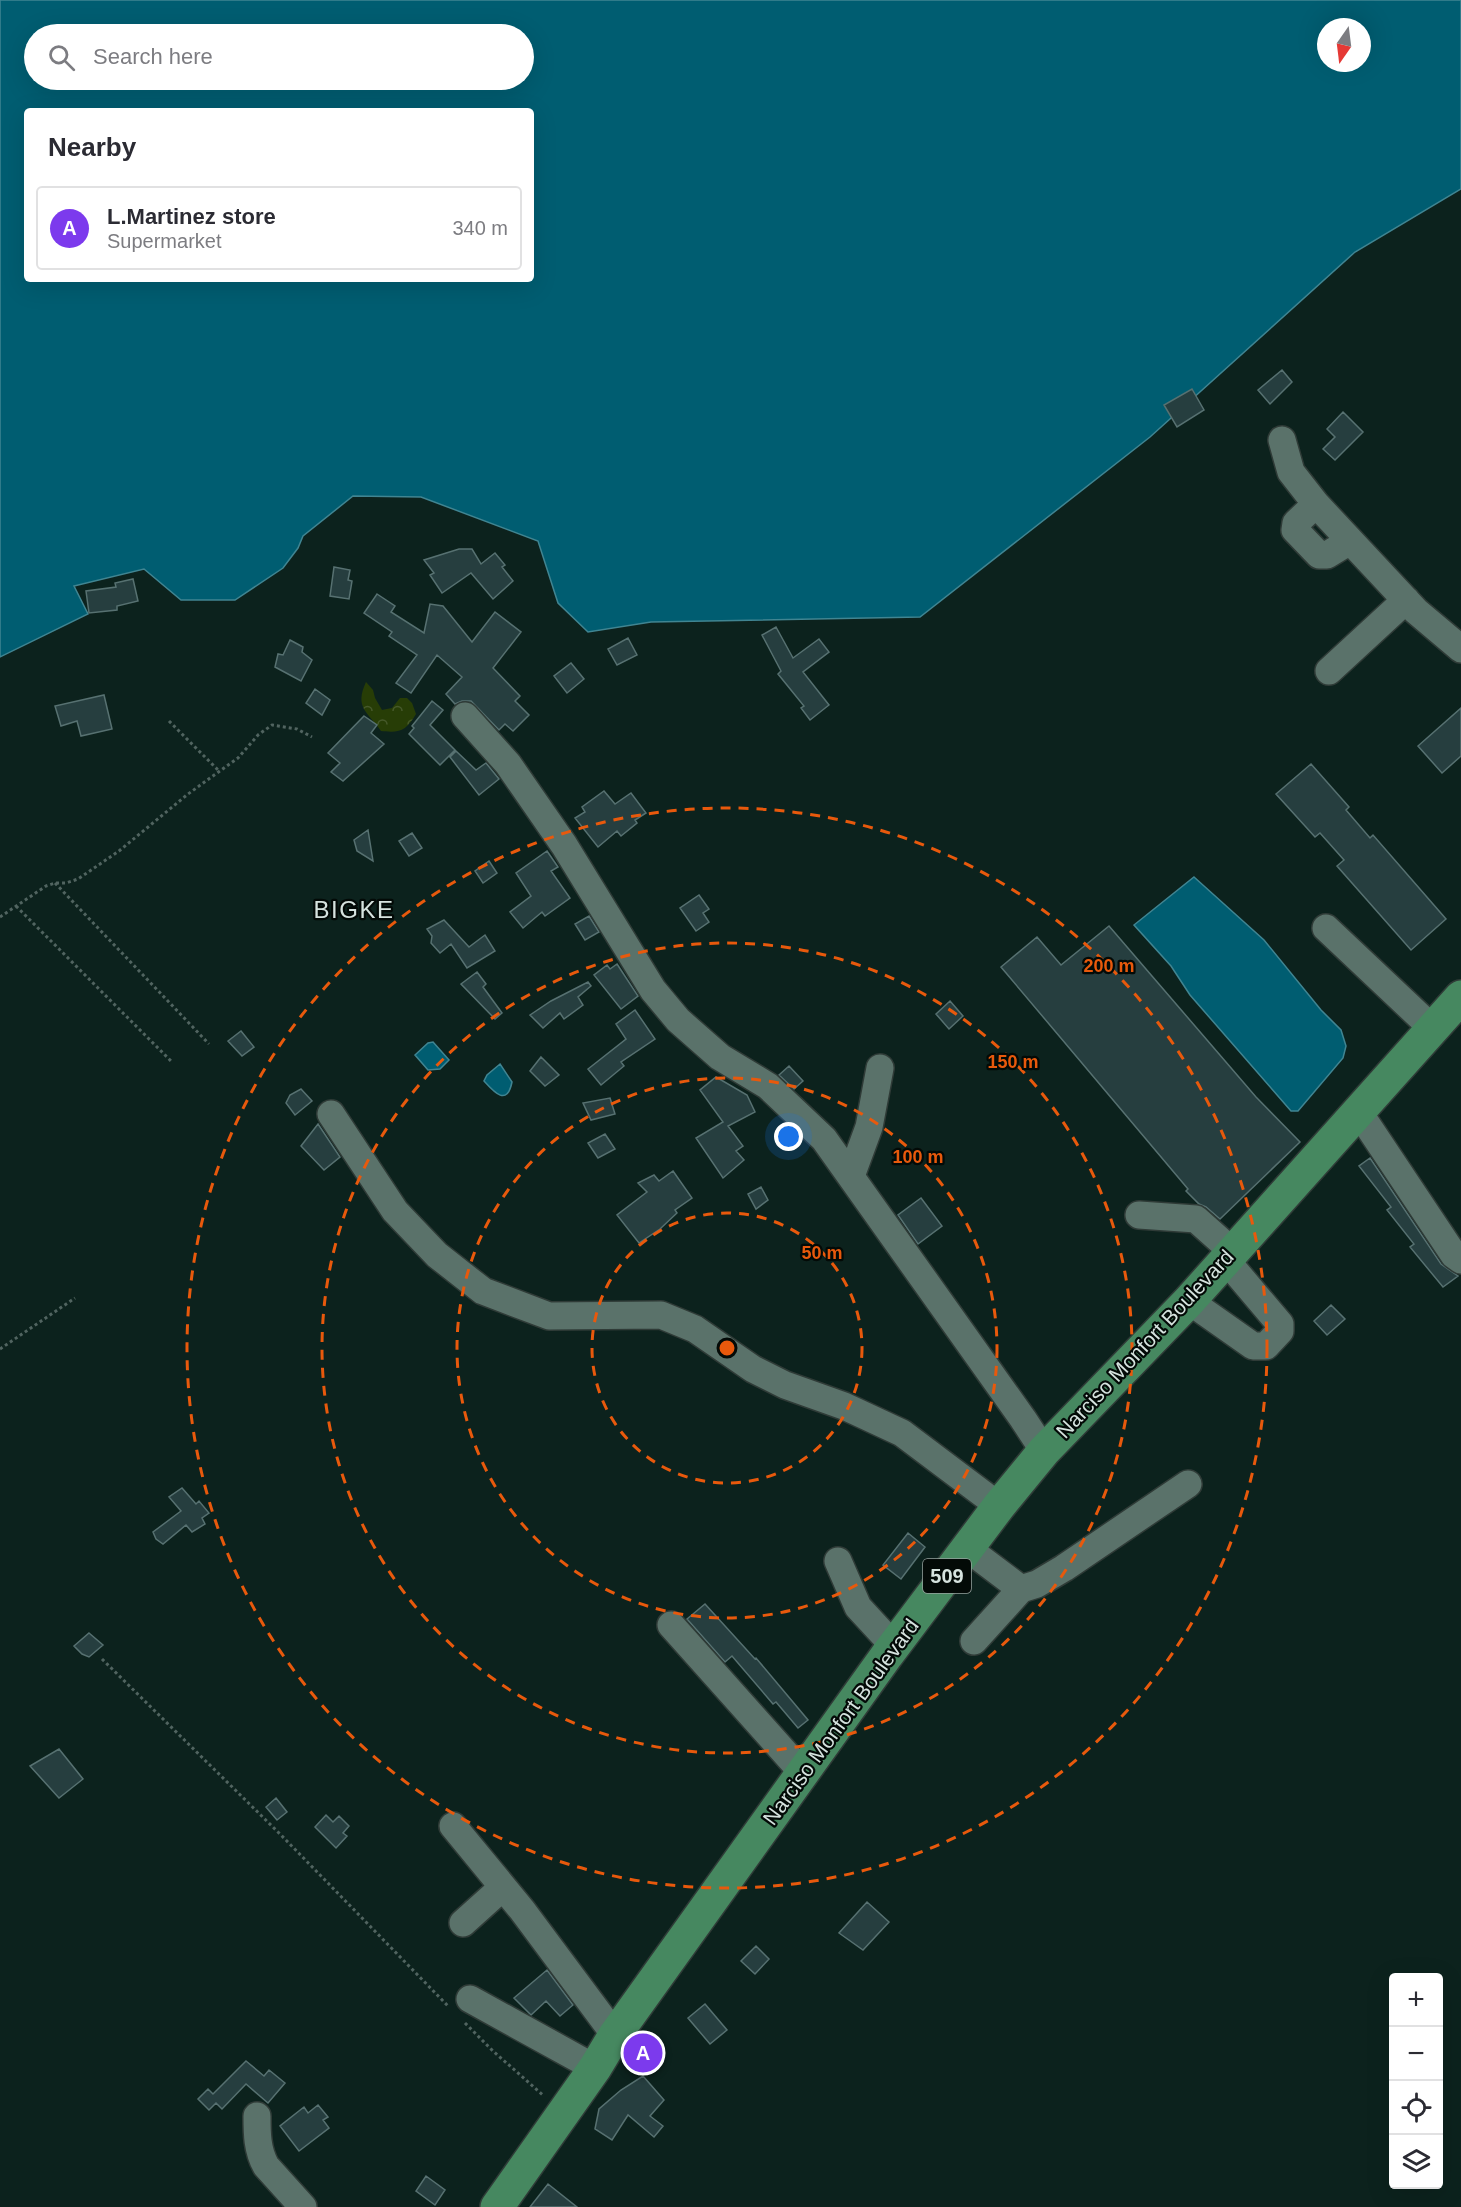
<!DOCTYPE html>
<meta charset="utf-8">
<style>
:root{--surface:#fff;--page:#f7f7f7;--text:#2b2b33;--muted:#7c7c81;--line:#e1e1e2;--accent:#7c3aed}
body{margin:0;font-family:Arial,sans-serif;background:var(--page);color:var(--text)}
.controls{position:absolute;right:18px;bottom:18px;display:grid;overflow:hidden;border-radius:6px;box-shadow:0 6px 24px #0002}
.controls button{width:54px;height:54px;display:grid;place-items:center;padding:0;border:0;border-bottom:2px solid var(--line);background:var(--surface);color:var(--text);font:30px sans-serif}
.compass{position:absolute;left:1317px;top:18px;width:54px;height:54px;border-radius:50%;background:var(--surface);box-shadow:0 6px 24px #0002;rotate:194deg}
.you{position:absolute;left:789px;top:1137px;width:21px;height:21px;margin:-15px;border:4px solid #fff;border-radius:50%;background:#1a73e8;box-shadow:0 0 0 9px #1a73e833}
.badge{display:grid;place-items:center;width:39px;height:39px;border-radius:50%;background:var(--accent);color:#fff;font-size:20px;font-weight:700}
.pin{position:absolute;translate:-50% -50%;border:3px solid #fff;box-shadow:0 2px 6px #0006}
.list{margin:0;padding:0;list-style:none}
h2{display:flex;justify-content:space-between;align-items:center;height:78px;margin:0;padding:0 24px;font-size:26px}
h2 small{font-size:20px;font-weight:400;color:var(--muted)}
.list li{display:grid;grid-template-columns:39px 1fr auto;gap:18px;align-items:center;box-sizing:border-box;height:84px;margin:0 12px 12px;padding:0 12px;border:2px solid var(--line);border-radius:6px}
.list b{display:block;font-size:22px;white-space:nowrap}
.list p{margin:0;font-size:20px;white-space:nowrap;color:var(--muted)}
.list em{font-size:20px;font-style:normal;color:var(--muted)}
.icon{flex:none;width:33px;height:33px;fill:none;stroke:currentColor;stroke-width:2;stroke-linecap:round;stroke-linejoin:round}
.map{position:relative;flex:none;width:1461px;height:2207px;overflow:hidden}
.search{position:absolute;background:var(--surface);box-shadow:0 6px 24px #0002;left:24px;top:24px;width:510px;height:66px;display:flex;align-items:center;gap:15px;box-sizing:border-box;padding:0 21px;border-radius:33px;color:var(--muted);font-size:22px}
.panel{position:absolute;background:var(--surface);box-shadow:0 6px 24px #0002;left:24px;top:108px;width:510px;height:174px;border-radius:6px}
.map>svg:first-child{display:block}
.park{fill:url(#park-crowns)}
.water{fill:#005d71;stroke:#408592;stroke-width:1.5;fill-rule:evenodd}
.building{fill:#263e3f;stroke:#577171;stroke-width:1.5}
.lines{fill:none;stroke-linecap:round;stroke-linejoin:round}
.minor-casing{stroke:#2f3b37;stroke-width:30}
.major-casing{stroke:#2f3b37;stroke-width:36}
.path{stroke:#516460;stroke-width:3;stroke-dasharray:3 3;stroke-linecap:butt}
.minor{stroke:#5a726a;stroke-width:27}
.major{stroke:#468860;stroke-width:33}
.ring{fill:none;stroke:#e8590c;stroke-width:3;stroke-dasharray:10 8}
.labels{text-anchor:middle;stroke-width:4.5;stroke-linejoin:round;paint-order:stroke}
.shield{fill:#030a07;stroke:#97a29e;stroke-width:1.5}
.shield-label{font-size:20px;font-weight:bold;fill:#d6e3df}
.street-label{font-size:21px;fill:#d6e3df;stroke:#030a07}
.quarter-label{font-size:24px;letter-spacing:1.5px;fill:#d6e3df;stroke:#030a07}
.centre{fill:#e8590c;stroke:#030a07;stroke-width:3}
.ring-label{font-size:18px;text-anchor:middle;font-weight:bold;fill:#e8590c;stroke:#030a07;stroke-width:4.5;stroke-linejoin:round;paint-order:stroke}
</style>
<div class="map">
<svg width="1461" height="2207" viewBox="0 0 1461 2207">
<defs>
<pattern id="park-crowns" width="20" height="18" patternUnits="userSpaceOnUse" patternTransform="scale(1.5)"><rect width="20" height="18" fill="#273d06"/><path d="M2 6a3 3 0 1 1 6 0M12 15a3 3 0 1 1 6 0" fill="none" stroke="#46592a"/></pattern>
</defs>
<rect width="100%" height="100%" fill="#0c221d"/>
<!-- park -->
<path class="park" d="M366,682L373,690L375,698L382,710L392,708L400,698H407L412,703L416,714C406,731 400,733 381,731C368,712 354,708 366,682Z"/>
<!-- water -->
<path class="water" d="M0,0H1461V189L1355,252L1150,437L920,617L651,622L588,632L558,603L538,541L421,497L353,496L303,536L298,548L283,568L235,600H181L144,569L74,586L88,614L0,657ZM1326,27H1362V63H1326ZM34,34H524V80H34ZM27,111H531V279H27Z
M1194,877L1264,940L1321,1010L1341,1030L1346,1046L1343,1058L1298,1111H1291L1190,995L1171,966L1134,925Z
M433,1042L449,1060L440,1069L428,1070L415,1055L428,1043Z
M500,1064L512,1082C507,1107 494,1092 484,1081L487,1075Z"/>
<!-- building -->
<path class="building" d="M1282,370L1292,382L1270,404L1258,390Z
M1192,389L1204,410L1177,427L1164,405Z
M1343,412L1363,432L1335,460L1323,449L1335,437L1327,429Z
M459,549H472L481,564L495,553L505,565L502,567L513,581L493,599L471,573L442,593L430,575L434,573L424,560Z
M334,567L350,570L348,580L352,581L349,599L330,596Z
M133,579L138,601L117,606V610L89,613L86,591L116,587L115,583Z
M377,594L395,606L391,612L424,633L430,604L443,606L472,642L495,612L521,632L493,668L520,696L515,701L529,715L513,731L505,724L499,730L471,701H462L455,704L446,694L462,677L437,655L411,693L396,683L417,655L389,636L392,632L364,613Z
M776,627L793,658L819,639L829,652L803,672L829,705L810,720L801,708L804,706L778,674L781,671L762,635Z
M628,638L637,655L617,665L608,649Z
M290,640L303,647L302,652L312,660L301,681L275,667L278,654L283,655Z
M571,663L584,679L567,693L554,676Z
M315,689L330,700L322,715L306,703Z
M104,695L112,729L81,736L77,721L61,726L55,706Z
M432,701L443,710L430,725L455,750L440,765L409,734L414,728L412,726Z
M1461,708V756L1442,773L1418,746Z
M364,716L377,725L371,733L384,744L343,781L331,772L340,763L328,753Z
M456,751L476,770L486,763L499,779L479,795L450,757Z
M1311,764L1349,807L1346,810L1370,838L1373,835L1446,919L1411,950L1337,866L1344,860L1320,833L1315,837L1276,794Z
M604,791L615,804L631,793L646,813L635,820L637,823L621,836L617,831L598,847L575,818L585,812L582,807Z
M368,830L373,861L357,851L354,840Z
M412,833L422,848L409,856L399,841Z
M547,851L558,867L551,871L570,898L545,916L542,912L523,928L510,912L531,896L516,873Z
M489,861L497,873L483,883L475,871Z
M699,895L709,909L703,913L709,922L696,931L680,908Z
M589,916L599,932L585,940L575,924Z
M444,920L469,947L485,935L495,951L467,968L451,944L440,953L431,943L432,936L427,929Z
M1109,926L1256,1097L1300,1142L1220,1219L1206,1207L1199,1204L1186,1191L1188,1189L1001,967L1037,937L1061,965Z
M617,964L638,996L621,1009L594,975L607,965L610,969Z
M477,972L486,984L483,987L502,1013L495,1019L461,984Z
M588,982L591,986L578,997L583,1005L564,1019L560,1013L543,1028L530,1015L551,1001Z
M950,1001L963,1016L949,1029L936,1014Z
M635,1010L655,1039L621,1062L624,1066L601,1085L588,1069L626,1039L616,1024Z
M241,1031L254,1047L242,1056L228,1041Z
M541,1057L559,1075L545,1086L530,1071Z
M789,1066L803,1081L794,1089L779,1075Z
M716,1077L747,1095L755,1112L728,1126L743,1146L736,1151L744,1160L723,1178L696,1138L723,1122L700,1090Z
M301,1089L312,1101L295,1115L286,1103L290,1095Z
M610,1098L615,1114L591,1120L583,1103Z
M318,1124L340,1157L324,1170L301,1146Z
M605,1134L615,1149L598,1158L588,1143Z
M1370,1158L1441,1264L1458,1276L1443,1287L1410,1247L1414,1244L1387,1210L1391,1207L1359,1166Z
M673,1171L692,1198L675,1210L677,1213L660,1229L639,1243L617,1215L647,1192L638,1183L654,1175L659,1181Z
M761,1187L768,1200L756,1209L748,1194Z
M921,1198L942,1226L918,1244L898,1215Z
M1331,1305L1345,1319L1327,1335L1314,1321Z
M182,1488L196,1504L199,1501L209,1513L202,1518L205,1524L192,1532L186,1525L163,1544L156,1539L153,1532L181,1511L169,1497Z
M908,1533L925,1547L901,1579L883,1565Z
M705,1604L755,1659L756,1658L808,1720L798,1728L776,1702L773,1704L732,1656L725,1662L687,1619Z
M89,1633L103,1645L89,1657L82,1654L74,1646Z
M59,1749L83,1779L59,1798L30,1766Z
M276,1798L287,1812L277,1820L266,1807Z
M326,1815L333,1822L339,1816L349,1826L343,1833L347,1836L336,1848L315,1827Z
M867,1902L889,1922L863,1950L839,1933Z
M756,1946L769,1959L755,1974L741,1961Z
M547,1970L573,2005L560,2016L546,2001L531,2015L514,1998Z
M705,2004L727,2030L710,2044L688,2018Z
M642,2043L658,2063L647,2071L630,2052Z
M246,2061L264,2076L269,2070L285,2083L268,2103L246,2084L222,2109L216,2103L209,2110L198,2099L208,2089L213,2094Z
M643,2076L664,2100L650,2116L663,2126L654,2137L628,2115L612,2140L595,2129L599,2109L621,2090Z
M318,2105L328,2117L323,2120L329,2128L299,2151L280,2126L304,2107L308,2113Z
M426,2176L445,2190L435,2205L416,2191Z
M548,2184L577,2207H530Z"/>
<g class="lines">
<!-- minor casing -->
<g class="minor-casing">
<path id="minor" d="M1282,440L1291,472L1316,504L1416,611L1461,649
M1316,504L1296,523L1295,530L1319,555H1327L1350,541
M1329,671L1406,600
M465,716L508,764L564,845L653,990L678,1020L720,1057L768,1086L824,1139L1023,1419L1044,1451
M1326,928L1432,1028
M1358,1111L1454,1255L1461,1260
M331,1114L395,1211L437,1255L483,1291L549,1316L661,1315L695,1329L753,1369L785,1385L844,1406L902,1433L999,1506
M851,1176L869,1127L880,1068
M1139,1215L1196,1219L1233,1252
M1189,1301L1253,1346H1266L1280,1331V1324L1225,1259
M968,1549L1021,1589L1037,1584L1064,1568L1188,1484
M838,1561L858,1607L894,1646
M671,1625L803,1773
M974,1641L1021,1589
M453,1826L522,1910L615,2035
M463,1923L503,1887
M470,1999L595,2068
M257,2116C257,2133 257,2150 266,2166L303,2207"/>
</g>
<!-- major casing -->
<g class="major-casing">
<path id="major" d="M497,2207L595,2068L615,2035L887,1655L999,1506L1044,1451L1189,1301L1461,997"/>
</g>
<!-- path -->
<path class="path" d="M169,721L219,771
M55,883L209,1044
M16,906L172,1062
M0,917L46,886L55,883H66L78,879L119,851L188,794L238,758L258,735L272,725L297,729L312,737
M0,1349L75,1298
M102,1659L281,1835L448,2006
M465,2023L493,2051L544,2096"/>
<!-- minor -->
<use href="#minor" class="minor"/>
<!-- major -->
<use href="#major" class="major"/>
</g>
<!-- distance rings -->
<g class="ring">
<circle cx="727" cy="1348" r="135"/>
<circle cx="727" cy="1348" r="270"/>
<circle cx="727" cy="1348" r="405"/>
<circle cx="727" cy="1348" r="540"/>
</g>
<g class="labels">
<!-- shield labels -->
<rect class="shield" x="923" y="1559" width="48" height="34" rx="4.5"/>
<g class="shield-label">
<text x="947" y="1583">509</text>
</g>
<!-- street labels -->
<g class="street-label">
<text transform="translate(1145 1344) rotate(-47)" y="7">Narciso Monfort Boulevard</text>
<text transform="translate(841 1722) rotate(-54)" y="7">Narciso Monfort Boulevard</text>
</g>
<!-- quarter labels -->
<g class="quarter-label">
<text x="354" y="918">BIGKE</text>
</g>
</g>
<circle cx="727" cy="1348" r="9" class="centre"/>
<g class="ring-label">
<text x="1109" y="972">200 m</text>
<text x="1013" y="1068">150 m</text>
<text x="918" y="1163">100 m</text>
<text x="822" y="1259">50 m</text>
</g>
</svg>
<div class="controls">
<button>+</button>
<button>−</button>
<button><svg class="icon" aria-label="locate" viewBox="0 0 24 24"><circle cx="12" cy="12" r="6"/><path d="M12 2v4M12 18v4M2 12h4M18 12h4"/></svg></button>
<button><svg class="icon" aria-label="layers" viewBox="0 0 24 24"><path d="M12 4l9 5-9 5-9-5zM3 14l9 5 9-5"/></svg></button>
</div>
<svg class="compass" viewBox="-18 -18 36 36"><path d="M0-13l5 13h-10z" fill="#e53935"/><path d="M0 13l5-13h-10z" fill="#7c7c81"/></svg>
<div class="you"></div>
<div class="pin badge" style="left:643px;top:2053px">A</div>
<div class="search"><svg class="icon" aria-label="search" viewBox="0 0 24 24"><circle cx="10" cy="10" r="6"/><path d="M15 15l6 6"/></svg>Search here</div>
<section class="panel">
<h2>Nearby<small></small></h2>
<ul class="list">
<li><span class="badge">A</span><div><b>L.Martinez store</b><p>Supermarket</p></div><em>340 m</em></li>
</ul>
</section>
</div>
